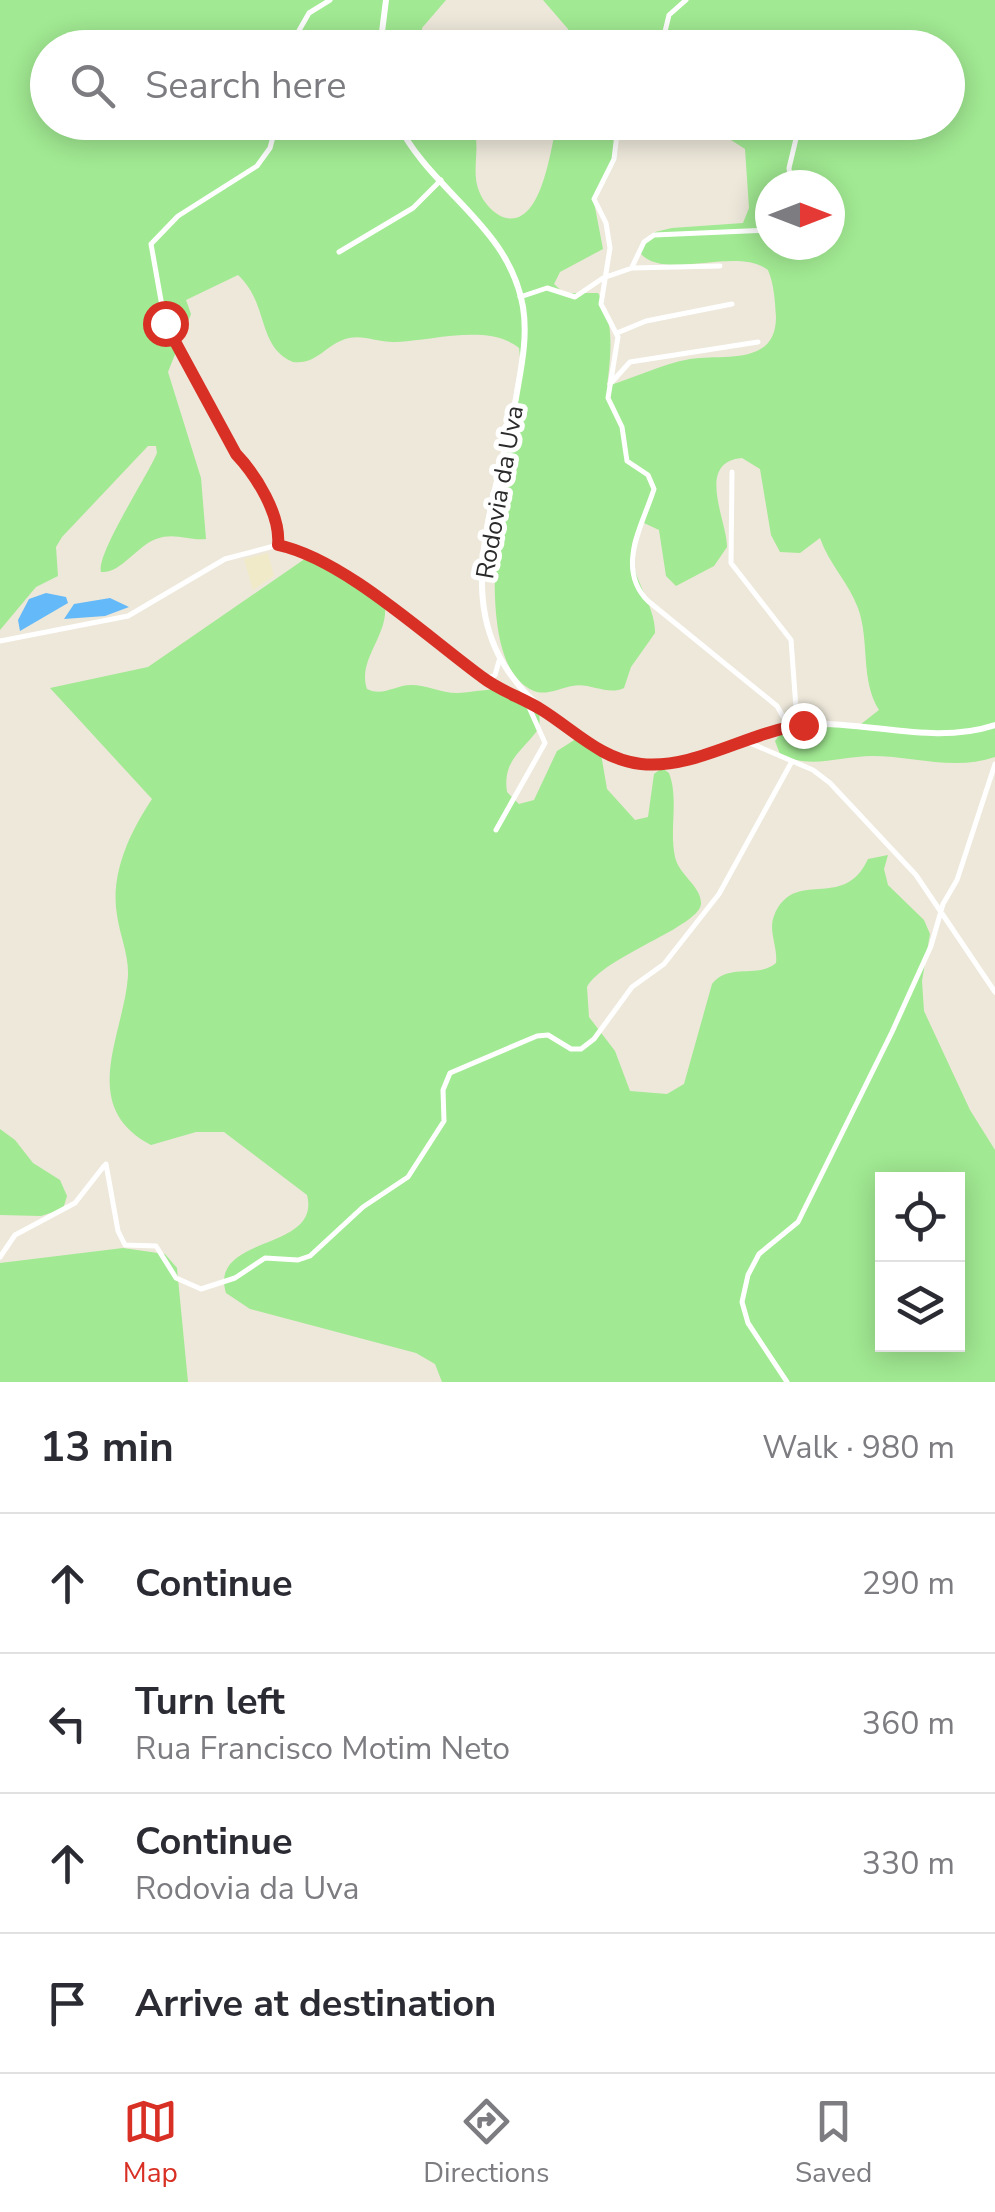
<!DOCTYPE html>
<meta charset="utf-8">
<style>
:root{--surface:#fff;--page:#f7f7f7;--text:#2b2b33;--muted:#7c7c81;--line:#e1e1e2;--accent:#d93025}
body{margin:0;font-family:"Nunito Sans",sans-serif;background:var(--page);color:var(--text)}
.controls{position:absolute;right:30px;bottom:30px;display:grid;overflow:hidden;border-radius:0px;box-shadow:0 5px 25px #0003}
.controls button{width:90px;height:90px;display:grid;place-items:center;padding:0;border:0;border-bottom:2px solid var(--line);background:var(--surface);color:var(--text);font:50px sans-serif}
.compass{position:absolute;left:755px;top:170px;width:90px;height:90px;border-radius:50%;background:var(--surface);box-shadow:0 5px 25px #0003;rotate:90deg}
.stop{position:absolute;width:30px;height:30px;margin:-22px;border:8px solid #d93025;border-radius:50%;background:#fff}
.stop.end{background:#d93025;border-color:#fff;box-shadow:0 2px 10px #0008}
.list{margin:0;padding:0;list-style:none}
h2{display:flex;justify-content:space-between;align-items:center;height:130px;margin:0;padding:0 40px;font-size:42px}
h2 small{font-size:32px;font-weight:400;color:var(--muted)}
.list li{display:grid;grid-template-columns:65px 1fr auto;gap:30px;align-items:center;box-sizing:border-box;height:140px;padding:0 40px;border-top:2px solid var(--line)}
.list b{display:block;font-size:38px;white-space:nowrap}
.list p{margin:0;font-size:32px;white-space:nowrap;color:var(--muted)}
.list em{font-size:32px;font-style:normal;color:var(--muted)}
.icon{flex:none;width:55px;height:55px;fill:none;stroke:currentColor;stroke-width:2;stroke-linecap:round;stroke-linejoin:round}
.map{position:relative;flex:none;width:995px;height:1382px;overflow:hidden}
.search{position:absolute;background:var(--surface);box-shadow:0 5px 25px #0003;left:30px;right:30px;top:30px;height:110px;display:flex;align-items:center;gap:25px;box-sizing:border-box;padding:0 35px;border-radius:55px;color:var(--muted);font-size:38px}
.sheet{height:690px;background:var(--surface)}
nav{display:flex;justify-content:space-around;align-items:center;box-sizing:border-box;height:140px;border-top:2px solid var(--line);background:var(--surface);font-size:28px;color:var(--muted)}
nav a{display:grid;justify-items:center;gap:5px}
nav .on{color:var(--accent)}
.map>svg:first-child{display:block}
.education{fill:#f1eac8}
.green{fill:#a1e992;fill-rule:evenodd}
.water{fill:#64b9f9}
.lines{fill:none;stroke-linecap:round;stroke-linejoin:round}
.minor{stroke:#fff;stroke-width:5}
.tertiary{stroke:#fff;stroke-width:6}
.route{stroke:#d93025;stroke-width:12}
.labels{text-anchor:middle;stroke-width:10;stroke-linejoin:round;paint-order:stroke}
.street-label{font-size:25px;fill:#2a2a2a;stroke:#fff}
</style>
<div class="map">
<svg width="995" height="1382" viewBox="0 0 995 1382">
<rect width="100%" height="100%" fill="#ede8da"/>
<!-- education -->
<path class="education" d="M268,553L274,576L253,590L244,559Z"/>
<!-- green -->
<path class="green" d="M0,0H446L422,28L423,47L48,48V122L471,123C483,144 470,169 479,191C483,202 494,215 506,218C543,226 551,145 557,123L948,122V48L572,47L568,29L543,0H995V757C954,771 913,756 872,756C841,756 809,770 780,754L775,741L787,725L861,724L879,710C860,680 870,641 858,608C849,583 829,564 820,538L800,553L780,552L771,535L760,469L742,458C695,462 727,520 727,547L714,566L676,586L666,576L659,530L644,523C610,557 656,595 655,633L631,667L624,688C607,696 590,682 572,686C560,688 546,696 534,691C459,660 513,428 521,366L519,348C489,323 431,341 396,342C380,343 365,335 349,338C326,343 318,365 293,362C257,348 269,303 238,275L186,300L191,314L168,372L201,478L206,539C188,541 175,532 156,539C137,546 120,574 101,572C96,554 147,477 157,453L156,446H148L62,537L56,547L58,576L36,587L0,630ZM618,140H731L745,149L749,208L743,223L672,228L655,232L643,242L641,254C666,281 737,246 768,270C774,284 775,301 776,317C776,366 725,354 690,359C661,364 635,378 607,386C611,356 615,320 598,293H564L554,284L560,272L603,249L593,197L609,169ZM770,185H830V245H770Z
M309,556L344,570L385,606C388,636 357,660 367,689C383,697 395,685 411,685C427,685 441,693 457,693C487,692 546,673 539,728C523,751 502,760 507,792L519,804L534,800L557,751L579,737L600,748L607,789L635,820L648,817L654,774L662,768L669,773C679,799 669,829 675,857C679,875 701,886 701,903C702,926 604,956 587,987L589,1017L615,1051L630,1091L667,1094L684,1084L712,984C729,962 757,979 776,963C778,947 768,931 774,916C794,866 843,913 868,859L888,855L884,869L888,885L924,920L930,934L922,981L924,1011L970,1110L995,1150V1382H442L435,1364L416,1353L250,1309L226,1293C208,1234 322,1252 307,1195L224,1132H196L151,1145C77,1106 124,1035 128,976C129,955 120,936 117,915C110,874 130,832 152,799L50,688L148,667ZM882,1180H958V1344H882Z
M0,1129L15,1140L33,1163L60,1180L67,1196L63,1209L41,1216L0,1215Z
M123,1248L165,1254L177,1268L188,1382H0V1263Z"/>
<!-- water -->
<path class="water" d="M46,593L66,597L68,603L20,631L18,620L29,599Z
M110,598L129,607L105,616L64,619L74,604Z"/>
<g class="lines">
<!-- minor -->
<path class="minor" d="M289,48L309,13L330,0
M661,48L669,15L686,0
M277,122L270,148L257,166L178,216L151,244L165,323L236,454C256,475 282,515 278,545
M643,122L627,125L617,134L614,159L594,199L606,223L610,248L601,304L618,337L608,398L622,427L627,461L648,475L654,489C643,524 615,568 648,601L777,706L789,727
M791,185L789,168L800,122
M339,252L413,208L441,180
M632,267L644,242L654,235L770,230
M520,297L547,288L575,297L603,278L632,268L720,266
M617,333L646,321L732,304
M610,384L630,362L758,342
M732,472L731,563L791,640L796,708L791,724
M0,641L128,616L225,559L278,545L297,550L364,589L485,680L540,708
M485,680L495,675L499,661
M743,740L813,770L830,783L916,875L995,992
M496,830L545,743L528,705
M106,1164L118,1231L125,1245L156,1246L176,1278L201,1289L235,1278L265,1258L298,1260L310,1256L363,1207L408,1177L444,1121L443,1090L450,1073L537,1036L548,1035L571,1049H581L594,1039L632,987L664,964L719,894L791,763
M0,1257L15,1235L75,1203L104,1166
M787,1382L748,1323L742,1302L748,1275L759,1254L798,1222L892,1032L931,946L943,904L957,880L995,764"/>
<!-- tertiary -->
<path class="tertiary" d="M380,48L386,0
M397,122C431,192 509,225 523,307C528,338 521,368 516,398C492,522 435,632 559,722C587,743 617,766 653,765C699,763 740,736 784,727C854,714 925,748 995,725"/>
</g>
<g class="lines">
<!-- route -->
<path class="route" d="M165,323L236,454C256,475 281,515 278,545C344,559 427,637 482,677C500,691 523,698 542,710C574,730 602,760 641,764C695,770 750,731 803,725"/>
</g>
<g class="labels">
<!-- street labels -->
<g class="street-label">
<text transform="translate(499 492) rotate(-80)" y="9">Rodovia da Uva</text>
</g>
</g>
</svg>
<div class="controls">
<button><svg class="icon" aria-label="locate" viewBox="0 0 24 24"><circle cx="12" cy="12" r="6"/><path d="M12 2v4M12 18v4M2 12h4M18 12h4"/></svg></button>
<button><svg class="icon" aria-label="layers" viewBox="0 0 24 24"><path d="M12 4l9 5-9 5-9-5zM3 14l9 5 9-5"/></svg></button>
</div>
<svg class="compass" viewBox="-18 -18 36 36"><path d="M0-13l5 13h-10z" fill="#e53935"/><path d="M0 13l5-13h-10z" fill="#7c7c81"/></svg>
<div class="stop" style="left:165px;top:323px"></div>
<div class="stop end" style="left:803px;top:725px"></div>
<div class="search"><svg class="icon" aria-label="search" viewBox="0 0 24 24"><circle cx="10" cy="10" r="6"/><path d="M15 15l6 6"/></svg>Search here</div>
</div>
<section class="sheet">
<h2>13 min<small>Walk · 980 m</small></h2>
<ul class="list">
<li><svg class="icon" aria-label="ahead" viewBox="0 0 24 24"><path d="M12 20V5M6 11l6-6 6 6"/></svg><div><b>Continue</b></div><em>290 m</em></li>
<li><svg class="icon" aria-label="left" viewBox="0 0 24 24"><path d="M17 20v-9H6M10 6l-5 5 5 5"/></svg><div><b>Turn left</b><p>Rua Francisco Motim Neto</p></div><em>360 m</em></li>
<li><svg class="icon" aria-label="ahead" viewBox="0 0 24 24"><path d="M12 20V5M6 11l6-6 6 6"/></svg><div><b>Continue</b><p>Rodovia da Uva</p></div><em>330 m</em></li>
<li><svg class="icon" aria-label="arrive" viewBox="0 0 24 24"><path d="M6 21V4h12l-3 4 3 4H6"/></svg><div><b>Arrive at destination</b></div></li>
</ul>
</section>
<nav>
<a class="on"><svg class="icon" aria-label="map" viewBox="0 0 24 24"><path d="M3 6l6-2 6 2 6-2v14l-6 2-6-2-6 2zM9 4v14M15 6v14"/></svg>Map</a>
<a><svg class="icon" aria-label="directions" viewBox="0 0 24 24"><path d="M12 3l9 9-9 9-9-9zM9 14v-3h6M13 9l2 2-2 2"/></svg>Directions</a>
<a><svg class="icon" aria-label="saved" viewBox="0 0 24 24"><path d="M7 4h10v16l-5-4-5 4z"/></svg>Saved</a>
</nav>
